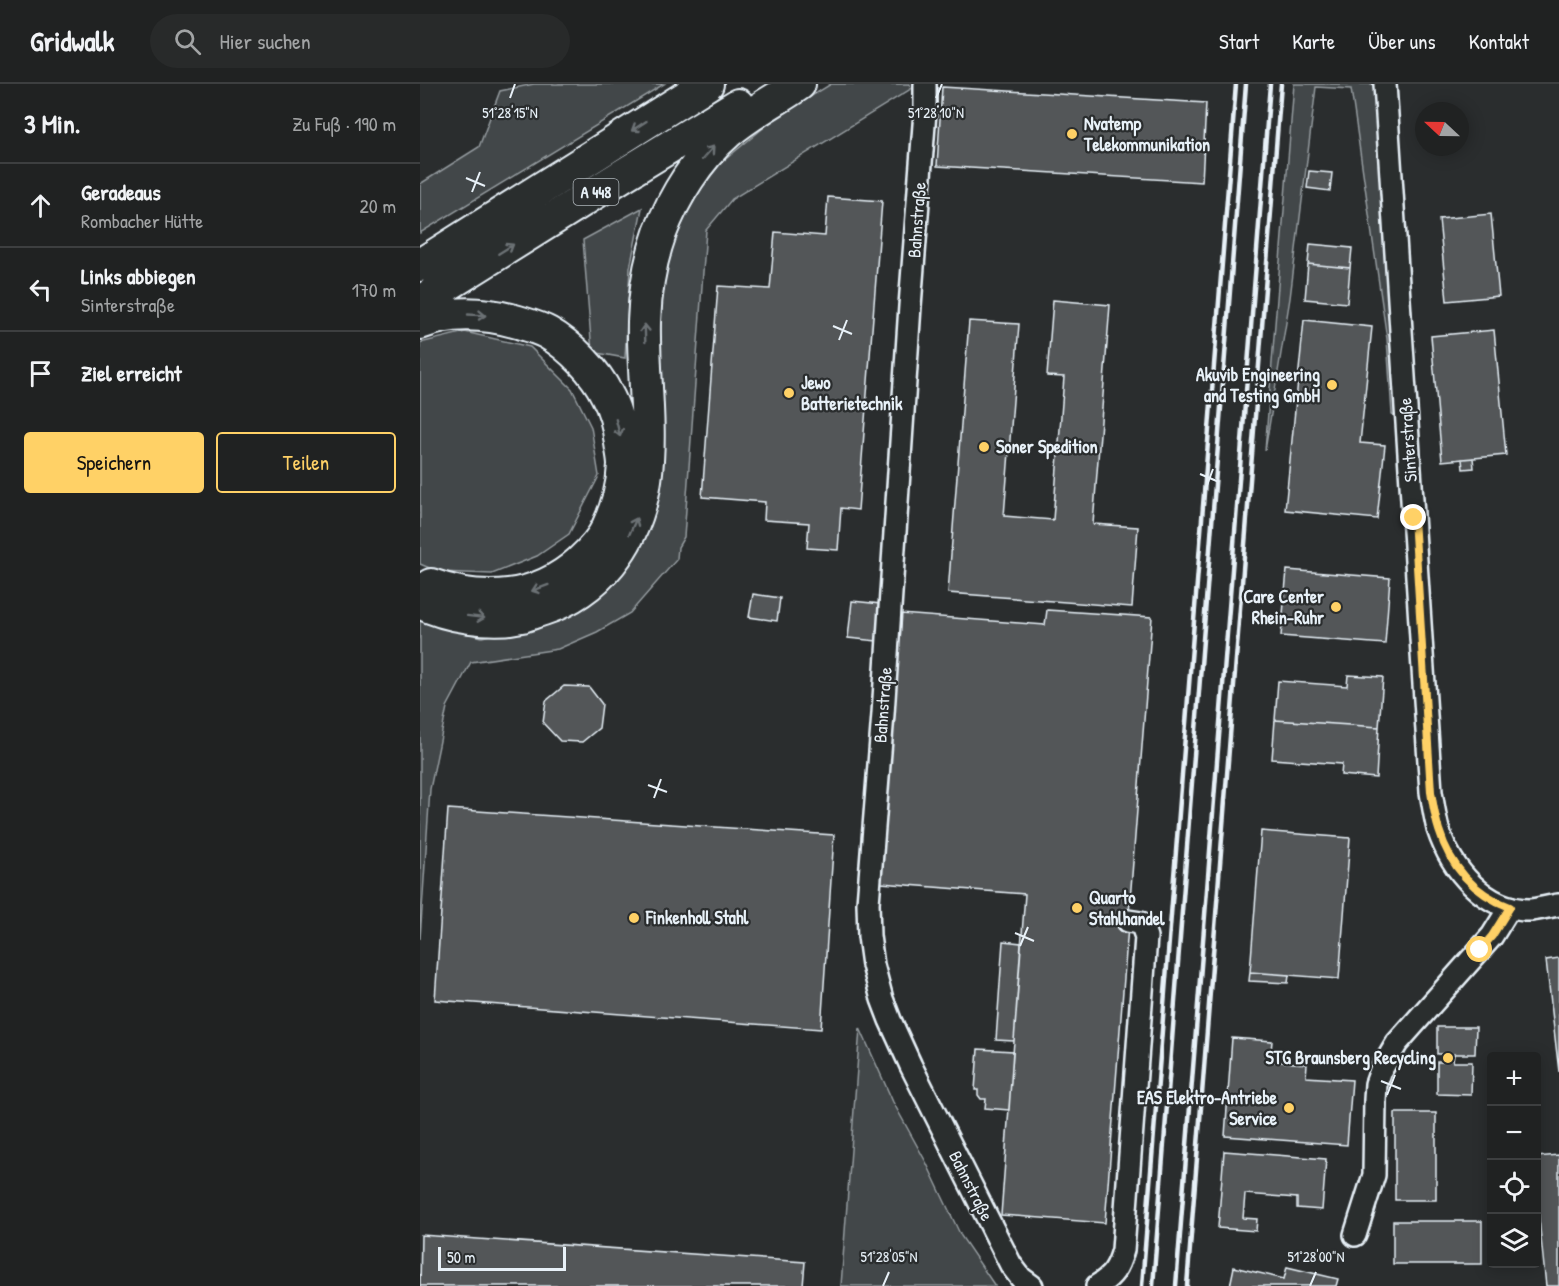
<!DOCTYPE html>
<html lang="de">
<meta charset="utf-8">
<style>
:root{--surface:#202222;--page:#282a2a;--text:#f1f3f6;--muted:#a2a4a5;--line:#3d3f40;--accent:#ffd166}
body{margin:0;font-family:"Patrick Hand",sans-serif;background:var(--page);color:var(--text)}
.controls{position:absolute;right:18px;bottom:18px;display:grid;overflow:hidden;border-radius:6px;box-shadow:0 3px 15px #0003}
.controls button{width:54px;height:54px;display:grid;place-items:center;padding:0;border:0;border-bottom:2px solid var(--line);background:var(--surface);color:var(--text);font:30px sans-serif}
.compass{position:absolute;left:995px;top:18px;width:54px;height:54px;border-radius:50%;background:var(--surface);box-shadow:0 3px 15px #0003;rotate:292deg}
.scale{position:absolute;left:18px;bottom:15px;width:128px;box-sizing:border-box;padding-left:6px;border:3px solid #e8f1f8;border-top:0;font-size:16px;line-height:21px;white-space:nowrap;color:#e8f1f8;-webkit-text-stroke:4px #2a2d2e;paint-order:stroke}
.stop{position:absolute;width:18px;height:18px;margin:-14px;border:4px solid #ffd166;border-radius:50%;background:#fff}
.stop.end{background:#ffd166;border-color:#fff;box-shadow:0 2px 6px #0008}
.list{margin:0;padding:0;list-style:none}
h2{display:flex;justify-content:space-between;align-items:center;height:78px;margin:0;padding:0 24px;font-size:26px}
h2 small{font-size:20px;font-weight:400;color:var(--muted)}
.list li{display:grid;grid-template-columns:39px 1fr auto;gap:18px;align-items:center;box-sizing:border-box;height:84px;padding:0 24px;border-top:2px solid var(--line)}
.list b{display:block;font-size:22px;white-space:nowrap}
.list p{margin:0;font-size:20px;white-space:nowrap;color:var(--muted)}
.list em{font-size:20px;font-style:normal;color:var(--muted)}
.actions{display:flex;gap:12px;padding:18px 24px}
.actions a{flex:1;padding:14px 0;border:2px solid var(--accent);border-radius:6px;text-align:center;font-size:21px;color:var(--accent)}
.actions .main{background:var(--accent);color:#111}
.icon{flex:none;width:33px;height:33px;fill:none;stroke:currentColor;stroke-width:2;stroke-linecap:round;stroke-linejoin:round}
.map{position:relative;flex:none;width:1139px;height:1202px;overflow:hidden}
header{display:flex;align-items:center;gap:36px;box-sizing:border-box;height:84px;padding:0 30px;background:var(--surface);border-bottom:2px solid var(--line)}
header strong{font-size:28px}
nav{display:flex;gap:33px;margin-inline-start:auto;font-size:21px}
.search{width:420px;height:54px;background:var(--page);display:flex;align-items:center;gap:15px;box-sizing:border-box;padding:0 21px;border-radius:33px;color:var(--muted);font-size:22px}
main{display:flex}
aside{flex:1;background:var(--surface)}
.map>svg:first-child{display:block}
.green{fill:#424648;stroke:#959ca0;stroke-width:1.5}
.building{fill:#535759;stroke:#e8f1f8;stroke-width:1.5}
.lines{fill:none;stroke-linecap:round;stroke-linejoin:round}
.minor-casing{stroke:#e8f1f8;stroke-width:26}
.highway-casing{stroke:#e8f1f8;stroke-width:36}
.minor{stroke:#2a2d2e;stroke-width:21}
.highway{stroke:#2a2d2e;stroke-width:32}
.rail{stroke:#e8f1f8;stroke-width:4.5}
.oneway{stroke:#6c7275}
.route{stroke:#ffd166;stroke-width:8}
.ticks{fill:none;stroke:#e8f1f8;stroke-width:2}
.poi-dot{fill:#ffd166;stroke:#2a2d2e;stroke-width:2}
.labels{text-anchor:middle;stroke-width:4.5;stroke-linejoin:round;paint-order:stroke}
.shield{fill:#2a2d2e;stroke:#afb6bb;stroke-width:1.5}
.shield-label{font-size:16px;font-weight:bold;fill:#e8f1f8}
.poi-label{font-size:18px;font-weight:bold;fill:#e8f1f8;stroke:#2a2d2e;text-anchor:start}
.street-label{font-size:18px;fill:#e8f1f8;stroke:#2a2d2e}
.ticks-label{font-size:15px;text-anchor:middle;fill:#e8f1f8;stroke:#2a2d2e;stroke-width:4.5;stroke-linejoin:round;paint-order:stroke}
</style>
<header>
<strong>Gridwalk</strong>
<div class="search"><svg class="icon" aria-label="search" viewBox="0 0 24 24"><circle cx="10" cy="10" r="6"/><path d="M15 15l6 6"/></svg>Hier suchen</div>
<nav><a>Start</a><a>Karte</a><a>Über uns</a><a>Kontakt</a></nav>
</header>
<main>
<aside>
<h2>3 Min.<small>Zu Fuß · 190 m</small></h2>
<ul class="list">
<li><svg class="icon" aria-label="ahead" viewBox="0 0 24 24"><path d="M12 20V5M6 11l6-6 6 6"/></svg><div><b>Geradeaus</b><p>Rombacher Hütte</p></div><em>20 m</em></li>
<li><svg class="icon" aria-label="left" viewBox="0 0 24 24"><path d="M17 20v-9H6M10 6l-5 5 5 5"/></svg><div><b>Links abbiegen</b><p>Sinterstraße</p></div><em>170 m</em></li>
<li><svg class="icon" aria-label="arrive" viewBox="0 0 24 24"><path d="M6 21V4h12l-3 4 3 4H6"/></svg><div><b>Ziel erreicht</b></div></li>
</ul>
<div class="actions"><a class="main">Speichern</a><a>Teilen</a></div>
</aside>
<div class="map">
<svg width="1139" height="1202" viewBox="0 0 1139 1202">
<rect width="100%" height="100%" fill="#2a2d2e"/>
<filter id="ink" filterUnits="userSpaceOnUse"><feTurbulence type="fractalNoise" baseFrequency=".0167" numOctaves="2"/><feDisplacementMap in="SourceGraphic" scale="12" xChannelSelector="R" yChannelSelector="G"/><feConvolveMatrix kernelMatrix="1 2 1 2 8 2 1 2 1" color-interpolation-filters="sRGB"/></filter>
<g filter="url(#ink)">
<!-- green -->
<path class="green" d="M114,0H244L0,149V100L59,63L80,7Z
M411,0H490L491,5L312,115L286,146L264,453L258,463L257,475L210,529L177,548L138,565L51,578L27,623L10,705L0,855V536L5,539L62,553L112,542L173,516L239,246L244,192L254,159L268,127L283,102L301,79L354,35Z
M874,0H956L977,335L972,330L967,255L931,5L896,3L870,214L845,367Z
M222,124L210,184L205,274L172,268L163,156Z
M45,248L110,263L152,305L171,343L179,392L149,450L117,472L72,490L19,488L0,480V259Z
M440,944L473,1018L506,1078L541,1152L575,1202H421Z"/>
<!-- building -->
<path class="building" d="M522,3L786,19L782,98L517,82Z
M889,87L912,89L910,107L887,104Z
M408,113L462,117L438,426L421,424L418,466L387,464L389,439L344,436L345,418L282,413L298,202L350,205L355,148L405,152Z
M1071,130L1079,212L1027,217L1019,135Z
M890,160L932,164L930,184L888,180Z
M888,180L930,184L927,219L885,215Z
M633,216L690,221L673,440L718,443L712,523L528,509L549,237L599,240L584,432L633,436L644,293L627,292Z
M884,236L952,243L940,359L965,361L957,435L865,426Z
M1074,246L1086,371L1022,377L1011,252Z
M1053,374L1054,384L1043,385L1042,375Z
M867,486L970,494L965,560L861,552Z
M333,510L360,514L357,537L329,533Z
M432,517L461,520L457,557L428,554Z
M627,526L732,533L685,1139L581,1131L605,810L461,799L481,530L625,541Z
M928,591L963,593L959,643L855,636L858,597L927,602Z
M144,602L169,603L182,620L179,644L162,658L140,657L123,639L126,617Z
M855,636L959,643L956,694L921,691L922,680L852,675Z
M28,725L414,751L401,945L15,916Z
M841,747L930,754L919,895L830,888Z
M583,857L601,859L594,957L576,956Z
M1139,874V988L1126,876Z
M830,888L869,891L868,899L829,897Z
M1017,943H1056L1055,970H1034L1033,978H1052L1051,1011L1017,1010V978H1023V970H1017Z
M812,954L852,957L850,977L887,980L886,993L932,996L927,1061L805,1052Z
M558,965L593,967L589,1026L565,1024L566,1015H561L558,1011V1006H555Z
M975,1029H1016V1116H975Z
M804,1067L906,1075L902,1126L877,1124V1114L825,1110L823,1134L837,1135L836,1147L798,1144Z
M1139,1071V1202H1126L1116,1106V1073Z
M973,1137H1062V1180H973Z
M1,1151L385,1178L383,1202H0Z
M814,1183L864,1195L867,1183L918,1195L916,1202H810Z"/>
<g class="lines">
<!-- minor casing -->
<g class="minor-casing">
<path id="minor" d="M505,0V28L490,222L463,630L448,819L449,852L453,881L462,915L470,936L491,982L591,1181L601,1194L612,1202
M965,0L1011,708C1013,720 1015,733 1018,745C1031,785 1065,827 1111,826C1120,825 1130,822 1139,821
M935,1151L954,1091L955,1016L956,1000L961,986L977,959L1072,852L1090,823
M677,1202C693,1192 698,1184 703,1166L726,853L721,839L708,837"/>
</g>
<!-- highway casing -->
<g class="highway-casing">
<path id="highway" d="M0,181L287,0
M0,218L200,93L318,21
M0,239C32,226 66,229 98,238C108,241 119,244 128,249C151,262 176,288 187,311C195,325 199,343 201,359C202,366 204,374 204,381C203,402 197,424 188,443C182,457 171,468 160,478C118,516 63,520 11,501
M0,518C27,532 71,539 102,532C109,530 116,527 123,525C150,516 172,501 190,479C247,410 222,320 224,238C225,209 230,177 240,149C254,112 278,74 308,48C330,29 356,16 379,0"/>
</g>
<!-- minor -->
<use href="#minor" class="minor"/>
<!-- highway -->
<use href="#highway" class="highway"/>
<!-- rail -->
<path class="rail" d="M722,1202L816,0
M733,1202L826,0
M756,1202L850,0
M767,1202L861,0"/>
</g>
<!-- one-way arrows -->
<defs><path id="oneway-shaft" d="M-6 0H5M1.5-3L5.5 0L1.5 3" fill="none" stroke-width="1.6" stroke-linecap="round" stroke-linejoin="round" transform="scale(1.5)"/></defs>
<g class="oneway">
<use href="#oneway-shaft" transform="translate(219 42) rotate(147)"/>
<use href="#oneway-shaft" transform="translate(288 69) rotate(-49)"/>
<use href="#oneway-shaft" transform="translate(86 165) rotate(-32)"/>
<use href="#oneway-shaft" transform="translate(57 231) rotate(3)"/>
<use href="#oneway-shaft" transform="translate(225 249) rotate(-92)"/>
<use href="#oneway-shaft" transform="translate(198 344) rotate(76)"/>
<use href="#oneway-shaft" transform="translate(213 442) rotate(-66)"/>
<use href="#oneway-shaft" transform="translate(120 504) rotate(160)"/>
<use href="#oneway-shaft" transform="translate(56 533) rotate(7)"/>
</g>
</g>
<g class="lines" filter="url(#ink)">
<!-- route -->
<path class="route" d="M994,434L1011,708C1013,720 1015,734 1019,746C1030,782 1054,810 1090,823L1072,852L1060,866"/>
</g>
<!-- ticks -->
<path class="ticks" d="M90,14L95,0M516,14L522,0M46,94L65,102M52,108L60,88M413,242L432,250M419,256L427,236M780,390L799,398M786,404L793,385M228,701L247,708M234,714L241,695M595,849L614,857M600,862L608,843M961,997L981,1005M967,1011L975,991M463,1202L469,1188M890,1202L896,1188"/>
<!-- markers -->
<g class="poi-dot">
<circle cx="652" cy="50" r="6"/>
<circle cx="912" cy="301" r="6"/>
<circle cx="369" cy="309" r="6"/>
<circle cx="564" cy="363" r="6"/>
<circle cx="916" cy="523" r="6"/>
<circle cx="657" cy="824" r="6"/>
<circle cx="214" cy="834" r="6"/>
<circle cx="1028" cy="974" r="6"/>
<circle cx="869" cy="1024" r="6"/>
</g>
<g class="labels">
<!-- shield labels -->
<rect class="shield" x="153.5" y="95" width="45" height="26" rx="4.5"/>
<g class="shield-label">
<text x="176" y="114">A 448</text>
</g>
<!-- poi labels -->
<g class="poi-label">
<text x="664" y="46">Nvatemp<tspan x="664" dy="21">Telekommunikation</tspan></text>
<text x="900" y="297" text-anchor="end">Akuvib Engineering<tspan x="900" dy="21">and Testing GmbH</tspan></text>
<text x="381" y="305">Jewo<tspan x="381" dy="21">Batterietechnik</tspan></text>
<text x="576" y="369">Soner Spedition</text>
<text x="904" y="519" text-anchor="end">Care Center<tspan x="904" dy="21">Rhein-Ruhr</tspan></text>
<text x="669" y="820">Quarto<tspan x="669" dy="21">Stahlhandel</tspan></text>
<text x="226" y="840">Finkenholl Stahl</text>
<text x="1016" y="980" text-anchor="end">STG Braunsberg Recycling</text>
<text x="857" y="1020" text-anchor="end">EAS Elektro-Antriebe<tspan x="857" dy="21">Service</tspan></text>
</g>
<!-- street labels -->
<g class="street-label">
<text transform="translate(497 136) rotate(-86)" y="6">Bahnstraße</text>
<text transform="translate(988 356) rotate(-94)" y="6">Sinterstraße</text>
<text transform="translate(463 621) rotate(-86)" y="6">Bahnstraße</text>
<text transform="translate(551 1102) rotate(63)" y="6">Bahnstraße</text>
</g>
</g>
<g class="ticks-label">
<text x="90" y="34">51°28'15"N</text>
<text x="516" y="34">51°28'10"N</text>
<text x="469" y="1178">51°28'05"N</text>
<text x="896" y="1178">51°28'00"N</text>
</g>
</svg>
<div class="controls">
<button>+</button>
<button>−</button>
<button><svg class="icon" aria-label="locate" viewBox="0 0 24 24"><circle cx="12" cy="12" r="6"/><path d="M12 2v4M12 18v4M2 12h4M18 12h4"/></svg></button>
<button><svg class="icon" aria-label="layers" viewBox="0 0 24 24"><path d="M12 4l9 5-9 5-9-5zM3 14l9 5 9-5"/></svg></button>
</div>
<svg class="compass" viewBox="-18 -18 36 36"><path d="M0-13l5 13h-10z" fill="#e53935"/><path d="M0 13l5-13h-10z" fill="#a2a4a5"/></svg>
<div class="scale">50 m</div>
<div class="stop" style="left:1060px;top:866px"></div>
<div class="stop end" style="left:994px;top:434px"></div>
</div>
</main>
